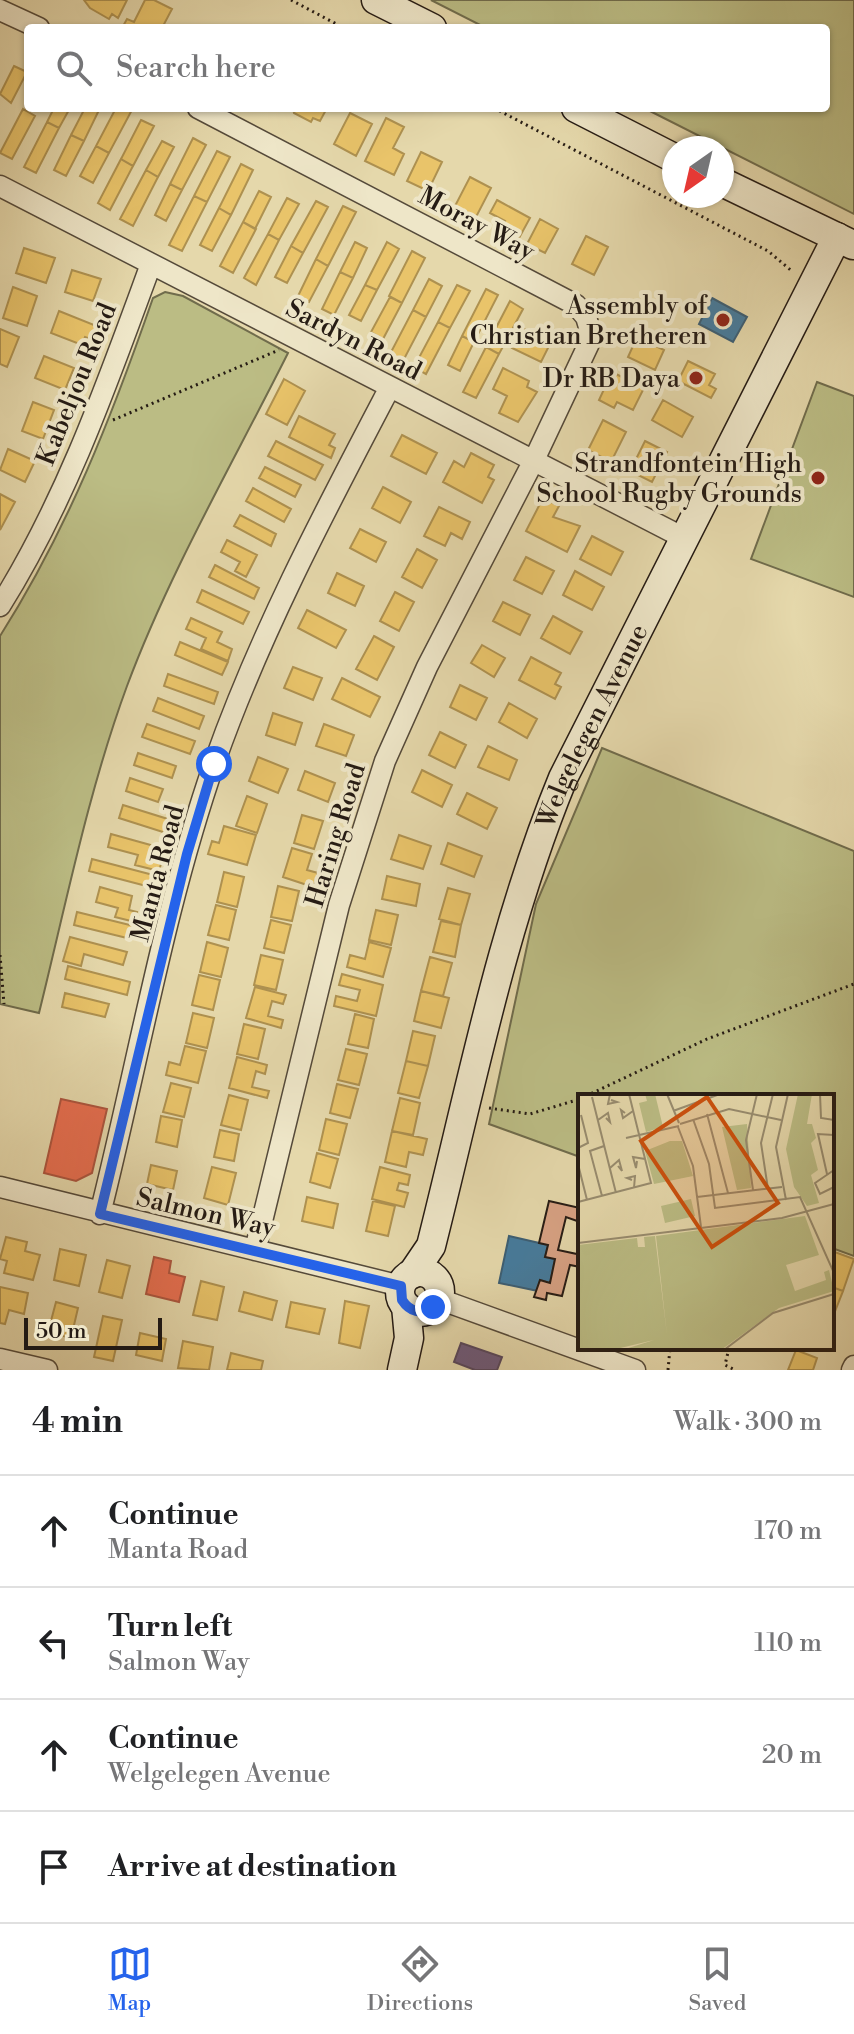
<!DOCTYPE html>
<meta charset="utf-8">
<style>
:root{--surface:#fff;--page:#f6f6f6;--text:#202124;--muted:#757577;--line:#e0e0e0;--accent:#2563eb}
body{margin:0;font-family:"Libre Bodoni",serif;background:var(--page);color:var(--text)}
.compass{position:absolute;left:662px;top:136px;width:72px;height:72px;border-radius:50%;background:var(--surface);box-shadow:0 2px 6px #0004;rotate:214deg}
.scale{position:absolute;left:24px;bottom:20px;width:138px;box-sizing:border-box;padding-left:8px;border:4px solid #251b14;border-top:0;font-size:22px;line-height:28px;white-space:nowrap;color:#251b14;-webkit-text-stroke:6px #eee6c8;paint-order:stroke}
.stop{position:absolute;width:24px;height:24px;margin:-18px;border:6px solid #2563eb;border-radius:50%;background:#fff}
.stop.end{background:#2563eb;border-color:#fff;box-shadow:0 2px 8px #0008}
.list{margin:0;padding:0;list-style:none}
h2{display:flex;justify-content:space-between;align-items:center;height:104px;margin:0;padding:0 32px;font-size:34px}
h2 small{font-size:26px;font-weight:400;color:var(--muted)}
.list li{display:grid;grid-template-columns:52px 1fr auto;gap:24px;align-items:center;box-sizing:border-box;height:112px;padding:0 32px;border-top:2px solid var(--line)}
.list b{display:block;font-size:30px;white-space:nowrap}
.list p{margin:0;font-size:26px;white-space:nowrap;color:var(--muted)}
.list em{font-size:26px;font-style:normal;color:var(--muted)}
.icon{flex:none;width:44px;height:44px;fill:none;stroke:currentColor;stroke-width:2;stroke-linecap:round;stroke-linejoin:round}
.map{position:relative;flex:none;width:854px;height:1370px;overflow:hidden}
.search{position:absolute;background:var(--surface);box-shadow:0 2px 6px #0004;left:24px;right:24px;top:24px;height:88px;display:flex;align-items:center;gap:20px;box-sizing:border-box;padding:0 28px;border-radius:8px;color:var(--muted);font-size:30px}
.sheet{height:552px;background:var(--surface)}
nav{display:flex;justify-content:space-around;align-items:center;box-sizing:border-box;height:112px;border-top:2px solid var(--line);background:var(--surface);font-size:22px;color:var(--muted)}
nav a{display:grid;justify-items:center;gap:4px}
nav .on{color:var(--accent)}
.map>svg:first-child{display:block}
.green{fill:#bbbc84;stroke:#706c4c;stroke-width:2}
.homes{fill:#e9c46a;stroke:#ae9150;stroke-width:2}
.shops{fill:#e76f51;stroke:#ad563f;stroke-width:2}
.offices{fill:#6d597a;stroke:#57465b;stroke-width:2}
.public{fill:#457b9d;stroke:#3b5e74;stroke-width:2}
.building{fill:#d8a284;stroke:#251b14;stroke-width:2}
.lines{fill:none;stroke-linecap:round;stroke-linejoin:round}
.street-casing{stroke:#554a3a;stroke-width:23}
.secondary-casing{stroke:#251b14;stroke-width:31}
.path{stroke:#251b14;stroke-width:3;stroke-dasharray:2 4;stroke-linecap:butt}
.street{stroke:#eee6c8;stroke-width:20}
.secondary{stroke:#eee6c8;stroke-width:28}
.route{stroke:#2563eb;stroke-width:10}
.poi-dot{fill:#8f2418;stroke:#eee6c8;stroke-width:3}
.labels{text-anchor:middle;stroke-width:8;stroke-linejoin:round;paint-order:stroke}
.street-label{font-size:26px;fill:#251b14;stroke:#eee6c8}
.poi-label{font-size:26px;fill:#251b14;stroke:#eee6c8;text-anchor:end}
.inset-road{fill:none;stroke:#988c6f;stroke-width:2}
.view{fill:#cb500d;fill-opacity:0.15;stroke:#cb500d;stroke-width:4}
.inset-edge{fill:none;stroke:#251b14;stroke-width:4}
</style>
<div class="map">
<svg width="854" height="1370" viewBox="0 0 854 1370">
<rect width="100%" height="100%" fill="#e5d8ab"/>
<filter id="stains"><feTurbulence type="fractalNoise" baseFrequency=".0025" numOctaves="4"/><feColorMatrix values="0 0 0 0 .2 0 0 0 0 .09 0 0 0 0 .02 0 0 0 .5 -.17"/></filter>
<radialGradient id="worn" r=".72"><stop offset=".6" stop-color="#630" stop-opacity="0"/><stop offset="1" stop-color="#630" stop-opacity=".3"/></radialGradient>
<!-- green -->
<path class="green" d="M431,0H854V214L644,108H826V28H486Z
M165,292L183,296L288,353C233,463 170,571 127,686C88,792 66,904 39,1013L0,1004V636C68,529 112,416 153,298Z
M817,382L854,396V597L751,559Z
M602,748L854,851V1256L832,1248V1096H580V1157L489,1124L536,904Z"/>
<!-- homes -->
<path class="homes" d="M84,0H127L118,18L112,14L109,19L90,8Z
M145,0H154L172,9L162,28H122L127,19L134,22Z
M14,66L27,72L11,103L0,94Z
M54,108H70L59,128L47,122Z
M85,108H100L84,141L71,135Z
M116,108H133L109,153L96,146Z
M293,108H327L320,121L313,118L311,122L294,113Z
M23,109L35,116L12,159L0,153Z
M350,113L372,124L356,156L334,144Z
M386,118L404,127L393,148L404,154L394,175L365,161Z
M141,120L154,126L133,166L121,159Z
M47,122L59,128L36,173L24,167Z
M71,135L84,141L66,176L54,170Z
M193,138L206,145L182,190L170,184Z
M162,141L174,147L158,177L146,170Z
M96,146L109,153L93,183L80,176Z
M217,151L230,157L207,202L194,196Z
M421,152L442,162L428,191L407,181Z
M121,159L133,166L110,210L98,203Z
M241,164L253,170L231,215L219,208Z
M146,170L158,177L133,226L120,219Z
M470,177L491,188L476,217L455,206Z
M170,184L182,190L166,221L155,215Z
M259,191L271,197L255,229L243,222Z
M194,196L207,202L182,251L169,245Z
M287,198L299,204L279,240L268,234Z
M497,200L530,218L518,240L500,230L505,221L490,213Z
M316,201L328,207L303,253L291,246Z
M343,206L356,212L328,266L316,259Z
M219,208L231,215L212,251L200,245Z
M540,219L558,229L545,253L527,244Z
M243,222L256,229L233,273L220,266Z
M268,234L279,240L256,285L244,278Z
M586,236L608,247L594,275L572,264Z
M355,242L367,248L353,278L340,272Z
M387,242L399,249L377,290L365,285Z
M291,246L303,253L287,283L275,277Z
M24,248L55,258L46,283L16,273Z
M412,251L425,258L402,303L389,296Z
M316,259L328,266L309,302L298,296Z
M72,270L101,279L93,301L65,292Z
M340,272L353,278L334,315L322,309Z
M429,279L442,286L426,317L413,310Z
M365,285L377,290L361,321L349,315Z
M457,285L470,291L450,328L438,322Z
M13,287L37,296L27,326L3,318Z
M486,289L498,295L474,342L462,336Z
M390,297L402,303L383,339L371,332Z
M510,301L523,309L499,354L486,347Z
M413,310L426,317L403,361L390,354Z
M59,311L104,329L99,342L85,337L82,345L51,333Z
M438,322L450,328L426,374L414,367Z
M522,328L551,342L541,362L512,348Z
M0,329L19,337L7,367L0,364Z
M462,336L474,342L460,371L448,365Z
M637,337L664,350L655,370L628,357Z
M486,347L499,354L476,398L463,392Z
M44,356L74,368L65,390L35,378Z
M688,361L715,374L709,385L716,389L711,398L678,381Z
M503,368L529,381L527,387L537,392L518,422L499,413L507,396L493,389Z
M612,372L644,388L633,410L617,402L614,408L599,400Z
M284,379L305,391L287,425L266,414Z
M663,400L693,417L682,437L652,420Z
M33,402L54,410L43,439L22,431Z
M299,416L335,434L329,445L335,448L331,458L289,437Z
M603,420L626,432L611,462L588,450Z
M402,435L437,453L426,474L391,456Z
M276,441L323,465L315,480L268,456Z
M645,441L667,452L652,482L630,471Z
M8,449L35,461L25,482L0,470Z
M471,453L494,465L488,477L494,480L482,503L443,482L454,461L464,467Z
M265,467L301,485L295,497L259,478Z
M383,487L411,502L400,523L372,508Z
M253,488L291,509L284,522L246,501Z
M0,494L15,502L0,530Z
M543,498L559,506L553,517L580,526L567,552L526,531Z
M439,507L470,522L462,539L451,533L445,546L424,536Z
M240,515L276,534L271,546L234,526Z
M360,529L386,542L376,562L350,548Z
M592,536L623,552L611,575L580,559Z
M227,540L257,555L246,577L235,571L240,562L221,552Z
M417,549L437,560L422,588L402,577Z
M526,557L554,571L542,594L514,580Z
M215,565L259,588L254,599L209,577Z
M575,571L604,587L592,610L563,595Z
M337,573L364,586L355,606L328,593Z
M202,590L249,612L243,624L197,602Z
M395,592L414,602L399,631L380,621Z
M503,602L530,615L520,635L493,621Z
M307,610L346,630L336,648L298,628Z
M553,616L582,632L570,654L541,638Z
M191,618L222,632L217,642L232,649L228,661L201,649L206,638L186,629Z
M374,636L394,647L377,680L356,669Z
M180,642L228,662L222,675L175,655Z
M482,645L505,658L494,677L471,663Z
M531,657L561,673L555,684L561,687L555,699L519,680Z
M293,667L322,678L313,700L284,688Z
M168,674L218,692L214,704L164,686Z
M342,678L380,697L370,717L332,699Z
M460,685L487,698L476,720L450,707Z
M158,698L204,716L199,729L153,711Z
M509,703L537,719L527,738L499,722Z
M273,713L302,723L295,745L266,735Z
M147,724L195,741L190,754L142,737Z
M324,724L354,735L346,756L316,746Z
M440,732L466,745L455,768L429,755Z
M488,746L517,760L509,780L478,767Z
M138,753L176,766L172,778L134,765Z
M258,757L288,769L278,793L249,781Z
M422,770L452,785L442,807L412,792Z
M305,771L335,783L328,802L298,790Z
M130,778L163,789L158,802L126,791Z
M467,793L497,808L487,829L457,814Z
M247,796L267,804L257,833L236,826Z
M123,805L171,820L166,833L119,818Z
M302,815L323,821L314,849L294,843Z
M224,826L256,835L247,865L208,854L212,841L219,843Z
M111,834L165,849L159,871L135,865L138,855L108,847Z
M399,835L431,846L423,869L391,859Z
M448,843L482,856L474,877L441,864Z
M292,848L312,854L307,870L318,873L313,887L283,877Z
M92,859L157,876L154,888L89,871Z
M224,872L244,877L237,907L217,902Z
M387,876L420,884L416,906L382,899Z
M278,886L299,891L292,921L271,917Z
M100,887L132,896L129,910L137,912L135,922L115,917L118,908L96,902Z
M448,888L470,894L461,925L439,919Z
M216,905L236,910L229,940L208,935Z
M376,910L398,915L391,945L369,940Z
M77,912L142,928L140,936L132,934L131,939L74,925Z
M271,920L291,925L284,953L264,948Z
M441,921L461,925L455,957L433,952Z
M70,937L127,952L123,965L84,954L81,966L63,961Z
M207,942L228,948L221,977L200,972Z
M369,942L391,948L383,977L347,967L350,955L365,959Z
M261,955L283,960L276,990L254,985Z
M430,957L452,963L443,996L421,991Z
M68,966L130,982L127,995L65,979Z
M342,974L383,985L376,1016L334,1006L336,996L357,1001L360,990L339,985Z
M199,975L220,980L213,1010L192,1005Z
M255,987L286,995L283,1004L272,1001L268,1016L283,1020L281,1028L246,1018Z
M421,991L449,998L441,1028L414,1021Z
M65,993L109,1004L105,1017L62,1007Z
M193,1013L214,1018L207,1048L186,1043Z
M355,1014L374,1019L368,1048L348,1044Z
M244,1024L265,1029L258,1059L237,1054Z
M413,1031L435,1036L428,1066L406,1061Z
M185,1046L206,1051L198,1083L166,1075L169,1062L180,1065Z
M346,1049L367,1054L359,1085L338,1080Z
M237,1057L267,1065L265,1074L256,1071L252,1087L269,1091L267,1098L229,1088Z
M406,1061L428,1066L419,1098L398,1093Z
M171,1083L191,1088L184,1117L163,1112Z
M337,1084L358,1089L350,1118L330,1113Z
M229,1095L248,1100L241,1130L221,1125Z
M400,1098L420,1103L413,1135L392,1131Z
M161,1116L182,1120L177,1147L156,1142Z
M326,1119L347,1124L339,1155L319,1150Z
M220,1130L239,1134L234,1161L214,1157Z
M392,1131L427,1139L423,1155L409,1152L406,1167L385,1162Z
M317,1153L338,1159L330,1188L310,1182Z
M151,1165L177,1171L173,1190L147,1184Z
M212,1167L236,1173L228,1205L204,1198Z
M380,1167L410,1175L408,1185L399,1183L397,1190L408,1193L404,1207L372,1199Z
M307,1197L338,1204L333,1228L302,1221Z
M373,1201L395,1206L388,1236L366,1231Z
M6,1237L27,1242L25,1251L40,1255L33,1280L4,1273L7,1261L0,1259Z
M60,1249L86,1255L79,1286L54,1280Z
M832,1251L854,1259L843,1291L832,1287Z
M107,1260L130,1266L122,1298L99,1292Z
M201,1281L224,1287L217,1320L193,1315Z
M0,1287L28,1293L24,1314L9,1310L5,1324L0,1323Z
M832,1287L843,1291L832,1319Z
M244,1292L277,1301L272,1320L239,1311Z
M345,1301L369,1306L360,1348L339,1343Z
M56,1302L78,1308L71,1338L48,1332Z
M291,1302L325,1309L319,1334L286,1327Z
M103,1316L122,1320L113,1361L94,1357Z
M140,1333L166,1339L162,1361L136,1355Z
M183,1341L213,1347L209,1370L178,1368Z
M796,1350L817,1358L813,1370H788Z
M231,1353L263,1361L261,1370H227Z"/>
<!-- shops -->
<path class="shops" d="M61,1099L107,1109L92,1173L76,1181L44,1173Z
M154,1257L171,1261L169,1273L185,1277L179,1302L146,1294Z"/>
<!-- offices -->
<path class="offices" d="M461,1343L502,1357L497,1370H475L454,1362Z"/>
<!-- public -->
<path class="public" d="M712,298L747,317L733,342L699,324Z
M509,1236L548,1245L545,1257L555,1259L550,1283L540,1280L538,1291L499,1283Z"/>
<!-- building -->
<path class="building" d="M549,1201L580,1208V1222L566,1217L558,1250L577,1254L580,1246V1267L570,1265L562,1296L547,1293L546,1300L534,1297L540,1280L550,1283L555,1259L545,1257L548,1245L539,1243Z"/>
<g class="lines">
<!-- street casing -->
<g class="street-casing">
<path id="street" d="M0,10L39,28
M198,108L576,305L586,317L592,337L534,460L427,667L385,761L339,905L255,1250
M0,186L684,538
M0,606C67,499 108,381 151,264
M0,1187L401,1286
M100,1214C138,1063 164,907 215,761C261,631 326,509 390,387
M439,1299L635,1370
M0,1359L47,1370
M852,1370L854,1366"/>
</g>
<!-- secondary casing -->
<g class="secondary-casing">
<g id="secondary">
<path d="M376,0L432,28"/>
<path d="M576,108L674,158"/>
<path d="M722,182L853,245"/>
<circle cx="420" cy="1292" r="20"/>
<path id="s1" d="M412,1274L431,1246C471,1088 501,929 563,778L837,237"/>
<path d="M402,1370L409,1338L406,1306"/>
</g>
</g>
<!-- path -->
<path class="path" d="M291,0L344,28
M494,108L768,251L793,272
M113,420L279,350
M0,955L4,1004
M586,1096L707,1039L854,984
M489,1108L530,1114L580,1099
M729,1348L725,1365L735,1370
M668,1370L670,1348"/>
<!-- street -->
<use href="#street" class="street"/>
<!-- secondary -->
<use href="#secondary" class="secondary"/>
</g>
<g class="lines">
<!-- route -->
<path class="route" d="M214,764L187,854L100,1214L401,1286L402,1300C410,1312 421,1315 433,1307"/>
</g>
<!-- markers -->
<g class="poi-dot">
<circle cx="723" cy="320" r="8"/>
<circle cx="696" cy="378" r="8"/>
<circle cx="818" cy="478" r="8"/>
</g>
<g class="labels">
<!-- street labels -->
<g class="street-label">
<text transform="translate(477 223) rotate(28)" y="9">Moray Way</text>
<text transform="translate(354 339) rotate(27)" y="9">Sardyn Road</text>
<text transform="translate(76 384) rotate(-68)" y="9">Kabeljou Road</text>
<text dy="9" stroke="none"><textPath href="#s1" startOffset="580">Welgelegen Avenue</textPath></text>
<text transform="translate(335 835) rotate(-73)" y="9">Haring Road</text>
<text transform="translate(157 873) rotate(-75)" y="9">Manta Road</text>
<text transform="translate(206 1212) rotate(13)" y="9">Salmon Way</text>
</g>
<!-- poi labels -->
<g class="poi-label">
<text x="707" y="314">Assembly of<tspan x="707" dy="30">Christian Bretheren</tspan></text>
<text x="680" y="387">Dr RB Daya</text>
<text x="802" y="472">Strandfontein High<tspan x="802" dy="30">School Rugby Grounds</tspan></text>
</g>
</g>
<!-- overview -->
<g transform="translate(578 1094)">
<rect width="256" height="256" fill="#e5d8ab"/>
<path d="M67,0H77L85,33L68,38L61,9L69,7ZM220,0H234L229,30H234L238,44L233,49L240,76L233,81L241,109L229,112L216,93L208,55ZM169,30L173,94L159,96L144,33ZM92,47H104L115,82L76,90L67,57ZM113,105L117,122L87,129L83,112ZM227,122L241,161L208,171L217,197L248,186L246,178L251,176L256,197L201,214L143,256H44L76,246L34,256H0V151L59,144L60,153H67L66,143L77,142L89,241L78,142Z" fill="#bbbc84"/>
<path class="inset-road" d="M32,0L30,10L39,8L33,6M89,0L101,29M242,0L243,24L256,26M14,3L38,99M95,17L142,0M47,19L43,16L45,24L55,17M129,20L150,99M115,25L131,70L137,114L222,103L256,179M20,26L30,19L32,28L28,24M102,30L151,15L203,26M100,33L115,72L123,133M48,44L101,32M0,54L10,49L3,21M59,67L58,74L55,63L67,65M0,70L9,106M32,74L41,66L44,77L40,72M256,76L237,89L242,100L256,93M249,80L240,40L256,41M54,86L49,84L57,82L56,94M190,95L183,49L195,0M175,96L168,46L179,0M24,102L12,57L26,52M119,103L204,93M208,106L198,53L210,0M0,108L73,89L51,0M0,149L204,124L256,110M146,256L195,219L256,200"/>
<path class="view" d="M129,3L200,109L134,153L63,47Z"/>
<rect width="256" height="256" class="inset-edge"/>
</g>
<rect width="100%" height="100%" filter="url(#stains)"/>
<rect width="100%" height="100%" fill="url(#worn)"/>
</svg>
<svg class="compass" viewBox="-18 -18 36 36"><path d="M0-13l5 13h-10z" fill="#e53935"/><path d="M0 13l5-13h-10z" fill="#757577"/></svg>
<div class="scale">50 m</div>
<div class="stop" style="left:214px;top:764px"></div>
<div class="stop end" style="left:433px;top:1307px"></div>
<div class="search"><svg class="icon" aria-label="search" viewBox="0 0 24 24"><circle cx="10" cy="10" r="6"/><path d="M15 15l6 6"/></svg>Search here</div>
</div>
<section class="sheet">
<h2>4 min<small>Walk · 300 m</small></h2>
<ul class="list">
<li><svg class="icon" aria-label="ahead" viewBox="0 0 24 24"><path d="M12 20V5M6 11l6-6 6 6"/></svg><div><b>Continue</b><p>Manta Road</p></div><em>170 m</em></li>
<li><svg class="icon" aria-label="left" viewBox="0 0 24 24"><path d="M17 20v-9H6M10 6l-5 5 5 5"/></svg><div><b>Turn left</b><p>Salmon Way</p></div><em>110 m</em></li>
<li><svg class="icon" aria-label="ahead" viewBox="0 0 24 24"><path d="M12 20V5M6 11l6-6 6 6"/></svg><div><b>Continue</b><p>Welgelegen Avenue</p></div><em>20 m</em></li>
<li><svg class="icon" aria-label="arrive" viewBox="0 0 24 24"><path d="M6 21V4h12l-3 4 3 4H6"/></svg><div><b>Arrive at destination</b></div></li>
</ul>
</section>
<nav>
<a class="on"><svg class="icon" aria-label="map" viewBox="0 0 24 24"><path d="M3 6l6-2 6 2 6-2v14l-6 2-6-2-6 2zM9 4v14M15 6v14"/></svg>Map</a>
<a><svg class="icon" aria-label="directions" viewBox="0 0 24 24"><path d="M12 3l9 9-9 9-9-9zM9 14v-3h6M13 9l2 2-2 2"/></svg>Directions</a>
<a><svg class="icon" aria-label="saved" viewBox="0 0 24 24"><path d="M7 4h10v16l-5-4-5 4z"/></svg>Saved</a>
</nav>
